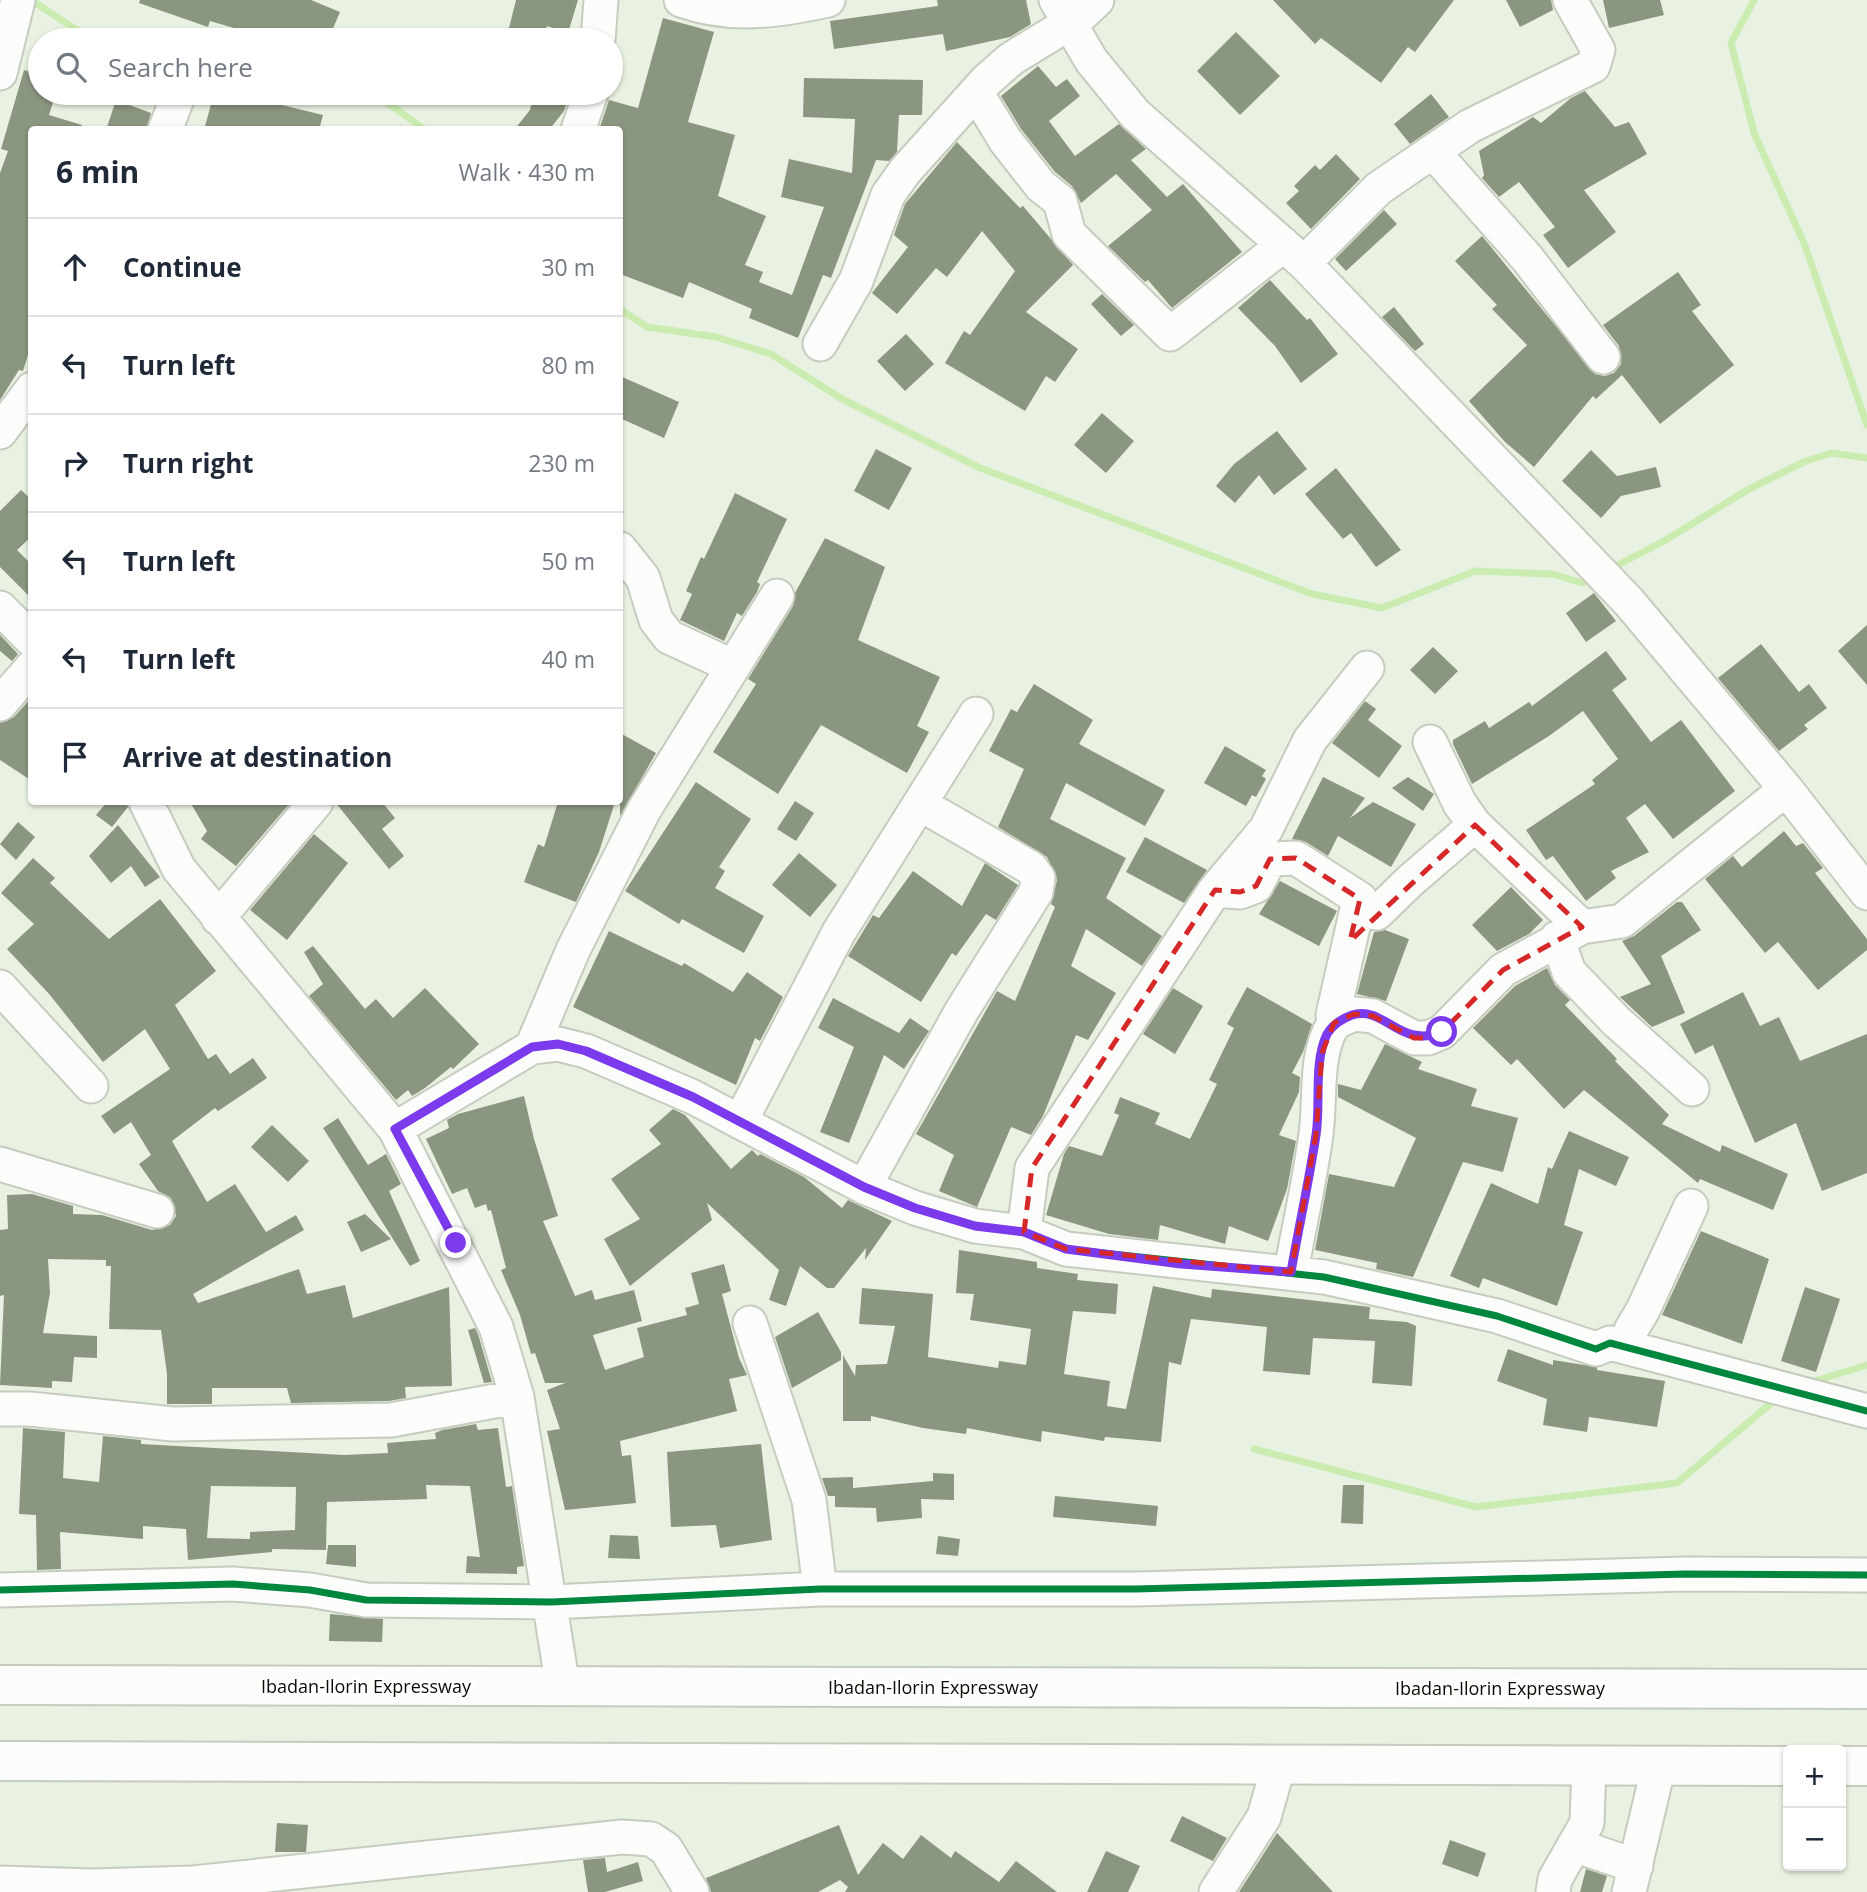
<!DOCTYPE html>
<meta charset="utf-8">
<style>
:root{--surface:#fff;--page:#f6f6f7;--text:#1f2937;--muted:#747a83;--line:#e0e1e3}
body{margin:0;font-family:"Open Sans",sans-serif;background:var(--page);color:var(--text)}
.controls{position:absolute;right:21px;bottom:21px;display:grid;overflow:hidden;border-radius:7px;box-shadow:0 2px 5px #0004}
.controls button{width:63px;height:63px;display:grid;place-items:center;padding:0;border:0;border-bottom:2px solid var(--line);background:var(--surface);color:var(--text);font:35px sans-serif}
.stop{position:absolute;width:21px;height:21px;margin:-16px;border:5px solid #7c3aed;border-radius:50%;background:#fff}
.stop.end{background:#7c3aed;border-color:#fff;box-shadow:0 2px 7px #0008}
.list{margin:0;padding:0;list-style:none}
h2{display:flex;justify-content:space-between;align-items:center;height:91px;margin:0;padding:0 28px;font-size:30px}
h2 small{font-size:23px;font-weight:400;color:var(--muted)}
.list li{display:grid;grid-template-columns:46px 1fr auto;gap:21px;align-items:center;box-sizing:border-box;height:98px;padding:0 28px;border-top:2px solid var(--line)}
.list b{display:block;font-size:26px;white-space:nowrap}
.list em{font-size:23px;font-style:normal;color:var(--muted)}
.icon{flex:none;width:38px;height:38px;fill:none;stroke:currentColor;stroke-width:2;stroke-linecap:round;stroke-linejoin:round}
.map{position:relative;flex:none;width:1867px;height:1892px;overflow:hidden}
.search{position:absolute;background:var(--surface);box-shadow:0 2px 5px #0004;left:28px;top:28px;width:595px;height:77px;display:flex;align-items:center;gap:18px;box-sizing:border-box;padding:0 24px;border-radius:38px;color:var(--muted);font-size:26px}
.panel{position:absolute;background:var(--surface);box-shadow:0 2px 5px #0004;left:28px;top:126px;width:595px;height:679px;border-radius:7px}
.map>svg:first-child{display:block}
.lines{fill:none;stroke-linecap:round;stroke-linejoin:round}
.stream{stroke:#caecb0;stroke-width:7}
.building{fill:#8b9680;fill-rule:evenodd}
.minor-casing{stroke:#c5ccbf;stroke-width:37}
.highway-casing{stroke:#c5ccbf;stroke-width:42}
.minor{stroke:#fcfdfb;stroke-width:33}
.highway{stroke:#fcfdfb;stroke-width:38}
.cycleway-casing{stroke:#fff;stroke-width:11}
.cycleway{stroke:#00873e;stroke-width:7}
.route{stroke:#7c3aed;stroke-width:9}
.marked{fill:none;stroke:#d62828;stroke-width:5;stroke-dasharray:14 9;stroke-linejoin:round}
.labels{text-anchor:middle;stroke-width:7;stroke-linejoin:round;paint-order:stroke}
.street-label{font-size:18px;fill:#090e05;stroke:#fff}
</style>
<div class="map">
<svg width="1867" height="1892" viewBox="0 0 1867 1892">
<rect width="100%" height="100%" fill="#e9f2e2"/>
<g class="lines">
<!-- stream -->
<path class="stream" d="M31,0L92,40
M1754,0L1731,43L1754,133L1804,243L1867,425
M374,93L425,130
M620,309L647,327L716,337L771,354L842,399L978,467L1312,594L1382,608L1475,571L1553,574L1582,583L1593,577
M1610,569L1664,541L1749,489L1806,461L1832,453L1867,458
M1808,1383L1867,1365
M1254,1449L1476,1507L1677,1483L1776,1399"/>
</g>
<!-- building -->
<path class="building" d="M140,0H311L340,12L328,40H275L210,21L208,27L139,3Z
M516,0H578L568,33L547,26L543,40H506Z
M937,0H1026L1031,24L1010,37L946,51L943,34L834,49L830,21L938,6Z
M1273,0H1454L1415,52L1408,47L1381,83L1321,38L1315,44Z
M1506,0H1551L1553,10L1520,27Z
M1603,0H1660L1664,15L1609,28Z
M663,18L714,32L688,122L735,135L718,196L766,216L745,265L763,272L759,282L792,295L824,207L781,197L789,159L852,173L855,119L803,117L804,78L923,80L922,115H899L897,152L889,161L876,160L831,278L823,275L798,338L749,318L752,309L689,282L683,298L620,274V130H599L609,100L638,108Z
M1236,32L1280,76L1240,115L1197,71Z
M1038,66L1056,87L1067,79L1080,96L1049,121L1075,156L1119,124L1146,149L1131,160L1167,197L1183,184L1242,252L1172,308L1148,280L1145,282L1108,246L1152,210L1116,174L1081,203L1072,186L1055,172L1021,129L1001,96Z
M24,70L40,75V93H56L49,115L82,125L81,130H32L31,345L23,371L19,370L0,400V173L8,151L1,149Z
M1585,91L1615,127L1629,122L1647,154L1584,190L1616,232L1568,268L1543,235L1555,227L1519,182L1499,197L1482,178L1484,175L1479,151L1533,117L1541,123L1571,98Z
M214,93H255L253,98L323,115L319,130H204Z
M534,93H570L564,111L549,130H514L530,110Z
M1431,94L1449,117L1410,144L1394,124Z
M116,100L151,113L146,130H106Z
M957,142L1020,208L1023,206L1073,265L1026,312L1078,349L1055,382L1046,376L1025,411L945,363L964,331L970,335L1015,271L982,231L947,277L936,268L897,314L872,293L908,247L894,235L905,204Z
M1336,154L1360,179L1311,229L1286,203L1299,191L1294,186L1315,165L1320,170Z
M1384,210L1397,224L1346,271L1335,259Z
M1482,236L1595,374L1605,376L1614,373L1621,364L1619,346L1603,325L1678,272L1701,305L1692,311L1734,365L1660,424L1622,375L1596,399L1593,396L1534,467L1505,442L1469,401L1527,345L1492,309L1497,305L1455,261Z
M1270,280L1307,320L1310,318L1338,354L1301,383L1275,346L1238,308Z
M1102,294L1134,325L1121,336L1091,304Z
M1394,307L1424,344L1415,351L1382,317Z
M906,334L934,364L905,391L877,361Z
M620,376L679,402L664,438L620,418Z
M1102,413L1134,441L1106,473L1074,445Z
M1277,431L1307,469L1274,495L1259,475L1235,503L1216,486L1234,464Z
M876,449L912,468L889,510L854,491Z
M1591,450L1617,476L1656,467L1661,487L1621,496L1601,518L1562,481Z
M1336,468L1401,550L1376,567L1351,533L1343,539L1305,494Z
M21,490L32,500V536L17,550L32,565V599L0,567V511Z
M735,493L787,519L757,582L760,584L757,592L742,616L737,613L724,641L680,620L692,594L686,591L701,557L704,559Z
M825,538L885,567L858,640L940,677L917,726L929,732L907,773L821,725L778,794L713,752L756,684L748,679L793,606L795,593Z
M1594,593L1616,621L1586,642L1566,613Z
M1867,625V685L1838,651Z
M0,635L18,654L12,661L0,651Z
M1761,644L1799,692L1809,684L1827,708L1804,725L1808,729L1779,751L1718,678Z
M1433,647L1458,671L1435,694L1410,670Z
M1606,651L1627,679L1612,690L1651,742L1681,720L1735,791L1673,839L1645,804L1626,818L1649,852L1611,871L1616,878L1586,901L1553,856L1546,860L1526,830L1595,784L1592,780L1618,759L1583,711L1549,736L1472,784L1453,744V740L1485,721L1489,728L1529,702L1532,706Z
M1034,684L1093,720L1079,744L1165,790L1145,826L1066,783L1050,819L1126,858L1106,898L1162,936L1142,966L1086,929L1071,966L1116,993L1088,1040L1076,1035L1043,1116L1031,1135L1011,1127L977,1207L939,1191L954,1155L916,1134L997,991L1015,1001L1055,907L1051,904L1057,880L1047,857L998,827L1024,769L989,751L1011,709L1017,712Z
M32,697V781L0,760V723L14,717Z
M1365,701L1376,709L1368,720L1402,746L1379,778L1332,743Z
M620,733L656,753L620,816Z
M1225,746L1266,770L1262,776L1266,779L1256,797L1252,795L1246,806L1204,783Z
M1323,777L1365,798L1350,818L1373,802L1416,824L1391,867L1338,836L1328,856L1306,842L1292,839Z
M1408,777L1434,794L1423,811L1392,788Z
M696,782L751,819L719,867L725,871L715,888L764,916L744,953L682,919L679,924L625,891Z
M795,801L814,813L796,841L777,829Z
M107,802H127L128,807L112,827L96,815Z
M190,802H291L236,866L201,839L207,831Z
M335,802H382L395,818L382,829L404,856L389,869Z
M558,802H615L599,852L576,902L524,882L538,844L544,847Z
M18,822L35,837L16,860L0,844Z
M118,825L160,877L145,887L131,866L111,883L89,856Z
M1784,831L1796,846L1803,843L1823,868L1815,873L1867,939V950L1818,990L1778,942L1765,953L1705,879L1733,856L1742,867Z
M314,834L348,863L287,940L250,910Z
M1145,837L1207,870L1184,903L1126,872Z
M799,853L837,885L810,917L772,885Z
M33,858L55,878L50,883L109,939L160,899L216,971L175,1005L208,1059L216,1054L230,1074L253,1058L267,1078L218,1111L215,1108L172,1141L207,1202L235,1184L266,1232L296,1215L304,1230L193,1294L198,1303L299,1269L307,1294L345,1285L353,1318L449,1287L452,1386L405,1387L406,1398L389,1401L291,1403L287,1388H212V1404H167V1374L161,1330L109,1329L111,1266H106V1260L48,1259L50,1293L43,1333L97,1336V1358L74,1357L72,1382L52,1381V1388L0,1385L4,1295L0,1296V1230L8,1229L7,1195L32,1194L73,1206V1214L102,1215L152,1230L170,1225L176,1216L171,1198L158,1191L139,1164L151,1155L131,1122L114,1134L101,1116L170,1069L145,1029L103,1062L50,995L7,949L34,924L1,893Z
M985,863L1018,885L996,920L986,914L956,956L952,953L921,1002L848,956L873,915L879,918L913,871L962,906Z
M1280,881L1337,911L1319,946L1259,914Z
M1511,887L1543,920L1529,934L1497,951L1472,925Z
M1677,902H1682L1701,930L1661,956L1685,1013L1652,1027L1620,997L1651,984L1622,941L1634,936Z
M1385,930L1409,939L1386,1001L1357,994L1374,932Z
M609,931L682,966L684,963L733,992L747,972L783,997L760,1041L755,1038L736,1085L573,1007Z
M313,946L365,1009L376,999L393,1018L425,988L479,1044L453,1069L451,1067L425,1088L412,1096L408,1090L396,1100L309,996L323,984L304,952Z
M1547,968L1555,985L1570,1000L1565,1005L1617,1059L1615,1061L1669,1115L1662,1124L1720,1152L1722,1145L1788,1174L1773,1210L1700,1179L1698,1183L1584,1090L1564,1109L1517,1059L1511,1065L1473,1028L1515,986Z
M1247,987L1312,1024L1303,1052L1292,1073L1300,1077L1299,1092L1279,1135L1296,1141L1287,1189L1268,1241L1229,1226L1225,1244L1160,1225L1158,1240L1109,1234L1046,1215L1064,1154L1069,1146L1102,1156L1119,1115L1114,1113L1120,1097L1160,1113L1155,1124L1190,1139L1217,1084L1209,1080L1234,1028L1227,1024Z
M1173,988L1203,1006L1175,1054L1143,1034Z
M1743,992L1760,1026L1779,1017L1800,1061L1867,1034V1173L1822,1191L1796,1123L1755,1143L1713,1045L1695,1054L1680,1024Z
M833,998L899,1033L910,1018L929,1031L904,1069L884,1055L849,1143L820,1132L854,1047L818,1028Z
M1385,1044L1422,1062L1418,1069L1477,1089L1471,1106L1518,1118L1503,1172L1463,1162L1413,1277L1376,1269L1377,1263L1315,1250L1329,1174L1394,1187L1416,1138L1338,1097V1084L1361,1090Z
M524,1096L534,1139L558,1216L543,1221L575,1296L592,1290L595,1300L634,1290L642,1321L593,1335L605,1370L644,1357L637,1328L687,1315L685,1308L699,1304L691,1273L724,1264L731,1291L722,1294L739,1358L747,1375L729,1379L737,1411L620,1441L622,1456L631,1455L636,1503L565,1510L547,1431L560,1429L547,1390L565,1383H545L535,1353L531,1354L520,1315L501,1270L506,1268L491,1210L488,1211L486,1204L475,1208L467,1188L452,1194L426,1139L449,1128L447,1120L458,1114Z
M673,1109L685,1115L731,1169L752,1150L758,1156L760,1154L804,1177L842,1208L848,1200L892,1221L865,1260L866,1248L834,1288H827L800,1266L786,1306L769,1300L779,1270L707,1203L712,1220L630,1286L604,1239L640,1219L611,1179L661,1144L649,1130Z
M338,1118L368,1165L386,1154L401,1184L389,1191L420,1261L410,1266L323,1128Z
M272,1125L309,1161L288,1182L251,1147Z
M1569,1131L1629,1157L1616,1186L1579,1169L1564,1225L1583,1232L1557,1306L1483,1278L1479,1288L1450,1276L1491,1183L1538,1204L1548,1167L1552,1169Z
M365,1214L391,1239L361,1252L347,1222Z
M1701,1231L1769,1259L1742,1344L1662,1315Z
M959,1250L1037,1262V1268L1078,1274L1077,1280L1118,1284L1116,1314L1073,1311L1064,1374L1110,1381L1107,1406L1126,1409L1153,1286L1211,1298L1212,1289L1370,1307L1369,1319L1407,1322L1416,1326L1412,1386L1372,1383L1375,1341L1313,1338L1310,1375L1263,1371L1267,1327L1191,1319L1181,1365L1169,1362L1161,1442L1105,1437L1104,1441L1042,1431L1041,1442L967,1428L966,1434L923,1428L871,1416V1421H843V1355L855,1376L856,1365L887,1364L895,1326L859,1324L862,1288L933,1294L928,1357L998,1368L999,1361L1026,1365L1031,1329L970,1320L974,1294L956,1293Z
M1805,1287L1840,1299L1816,1372L1781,1361Z
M818,1312L841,1352V1360L792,1388L775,1337Z
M475,1328L478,1334L492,1382L484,1383L468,1330Z
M1508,1349L1553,1365V1360L1597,1367V1370L1665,1381L1657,1427L1589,1417L1587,1432L1543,1425L1547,1399L1497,1381Z
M476,1424L478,1430L498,1428L506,1487L512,1486L524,1566L517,1567V1574L466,1573L467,1556L480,1557L470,1486L426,1485L427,1499L327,1502L326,1550L272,1549V1552L188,1560L186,1529L143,1526V1539L60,1532L61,1569L37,1570L36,1515L19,1514L23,1428L65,1432L63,1478L99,1482L103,1436L141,1440V1444L344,1455L388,1453L387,1443L436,1439L435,1433L442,1430ZM211,1486L296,1487L295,1530L250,1532V1539L207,1538Z
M761,1444L772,1540L720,1548L716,1525L671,1527L667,1452Z
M933,1473L954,1474V1500L921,1499L922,1518L877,1522L876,1508L835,1507V1496H828L822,1478L853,1477V1488L933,1481Z
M1343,1485H1364L1363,1524L1341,1523Z
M1055,1496L1158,1506L1156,1526L1053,1517Z
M610,1535L638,1536L640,1559L608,1558Z
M938,1536L960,1539L958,1556L936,1554Z
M328,1545H356V1567L326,1564Z
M330,1614L383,1619L382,1642L329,1641Z
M1182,1816L1227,1838L1213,1861L1170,1841Z
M277,1823L308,1825L306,1852H275Z
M839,1825L858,1875L883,1843L903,1859L921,1835L951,1858L955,1851L999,1882L1016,1861L1057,1892H845L848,1887L840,1880L818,1892H711L706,1878Z
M1277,1833L1333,1892H1239Z
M1450,1840L1486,1853L1478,1877L1442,1864Z
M1106,1851L1140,1866L1128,1892H1087Z
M605,1858L607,1872L638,1862L643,1881L605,1892H588L583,1860Z
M1586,1869L1607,1876L1602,1892H1580Z"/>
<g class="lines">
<!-- minor casing -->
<g class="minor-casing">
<path id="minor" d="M681,0C731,18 777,11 828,0
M1056,0L1091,60L1135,114L1304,263L1629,602L1786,789L1867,893
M598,40L601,0
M0,73L18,0
M976,92L1005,140L1041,186L1060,201L1069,234L1170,334L1276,251L1282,243
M165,130L177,99
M578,130L591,93
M1434,153L1527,258L1603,357
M1304,263L1379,188L1470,126L1593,66L1598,50L1570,0
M820,344L856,281L888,195L905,171L986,81L1011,59L1078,18L1097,0
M0,432L32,389
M620,549L643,578L656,620L669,637L732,666
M0,608L32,640
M0,704L32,667
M1430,742L1460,804L1475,825L1582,927
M146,802L179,869L395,1129L496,1327L517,1397L563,1688
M1215,890L1266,829L1310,740L1367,668
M218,918L316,802
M1557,938L1569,972L1616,1021L1692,1089
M0,987L91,1086
M1334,1023L1354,1014L1373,1016L1414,1038H1428L1442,1032L1503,970L1582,927L1622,921L1786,789
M532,1047L573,950L644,810L777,596
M740,1122L839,932L976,714
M395,1129L532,1047L558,1044L586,1051L693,1097L864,1187L915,1208L975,1226L1024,1232L1066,1249L1324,1277L1497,1316L1596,1349L1610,1343L1867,1411
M0,1164L157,1211
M864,1187L961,1012L1036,892L1038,878L1031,868L920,804
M1024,1232L1032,1168L1215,890L1240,892L1256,886L1270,859L1296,858L1360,899L1357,909L1377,913L1410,881L1475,825
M1291,1272C1299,1226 1310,1180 1316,1134C1321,1097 1314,1055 1334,1023L1333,1015L1357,909
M750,1323L809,1500L820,1589
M1628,1348L1631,1330L1643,1310L1691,1206
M0,1409H30L173,1424L391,1420L517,1397
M0,1590L233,1584L310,1590L366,1600L552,1602L820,1589H1136L1685,1574L1867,1575
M1574,1845L1636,1866
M0,1883L92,1886L193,1883L622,1837L651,1839L666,1849L692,1892
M1216,1892L1264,1817L1279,1764
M1553,1892L1555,1879L1587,1823L1589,1765
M1629,1892L1659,1765"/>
</g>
<!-- highway casing -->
<g class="highway-casing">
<path id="highway" d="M0,1685L1867,1689
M0,1761L1788,1766
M1841,1766H1867"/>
</g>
<!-- minor -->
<use href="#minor" class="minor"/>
<!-- highway -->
<use href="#highway" class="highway"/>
<!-- cycleway casing -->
<g class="cycleway-casing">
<path id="cycleway" d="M395,1129L532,1047L558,1044L586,1051L693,1097L864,1187L915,1208L975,1226L1024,1232L1066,1249L1324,1277L1497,1316L1596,1349L1610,1343L1867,1411
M0,1590L233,1584L310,1590L366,1600L552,1602L820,1589H1136L1685,1574L1867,1575"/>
</g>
<!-- cycleway -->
<use href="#cycleway" class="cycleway"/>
</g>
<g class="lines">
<!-- route -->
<path class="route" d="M456,1243L395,1129L532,1047L558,1044L586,1051L693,1097L864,1187L915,1208L975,1226L1024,1232L1066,1249L1181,1264L1291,1272C1299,1226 1309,1181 1316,1135C1321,1104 1313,1063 1327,1034C1333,1024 1341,1019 1352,1015C1385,1005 1399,1049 1442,1032"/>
</g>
<!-- marked area -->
<path class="marked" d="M1475,825L1582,927L1503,970L1442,1032L1428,1038H1414L1373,1016L1354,1014L1334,1023L1322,1053L1316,1135L1291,1272L1066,1249L1024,1232L1032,1168L1215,890L1240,892L1256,886L1270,859L1296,858L1360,899L1350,941Z"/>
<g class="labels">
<!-- street labels -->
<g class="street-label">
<text x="366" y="1693">Ibadan-Ilorin Expressway</text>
<text x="933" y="1694">Ibadan-Ilorin Expressway</text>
<text x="1500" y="1695">Ibadan-Ilorin Expressway</text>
</g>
</g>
</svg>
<div class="controls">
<button>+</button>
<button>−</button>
</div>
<div class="stop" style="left:1442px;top:1032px"></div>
<div class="stop end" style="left:456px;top:1243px"></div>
<div class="search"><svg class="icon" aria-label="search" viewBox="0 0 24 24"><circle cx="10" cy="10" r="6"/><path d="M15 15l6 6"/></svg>Search here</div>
<section class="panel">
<h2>6 min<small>Walk · 430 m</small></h2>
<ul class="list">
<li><svg class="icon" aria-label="ahead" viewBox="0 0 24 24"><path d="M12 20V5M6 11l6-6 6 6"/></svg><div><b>Continue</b></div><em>30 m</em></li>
<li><svg class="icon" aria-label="left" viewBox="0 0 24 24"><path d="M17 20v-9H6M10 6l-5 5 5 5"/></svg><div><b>Turn left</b></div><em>80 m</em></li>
<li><svg class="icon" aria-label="right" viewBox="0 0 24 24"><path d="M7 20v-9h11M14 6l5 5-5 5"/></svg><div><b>Turn right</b></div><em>230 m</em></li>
<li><svg class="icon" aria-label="left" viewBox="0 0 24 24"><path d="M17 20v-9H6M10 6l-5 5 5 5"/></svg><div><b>Turn left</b></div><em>50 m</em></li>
<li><svg class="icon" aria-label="left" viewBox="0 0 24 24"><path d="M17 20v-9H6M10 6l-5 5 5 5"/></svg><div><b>Turn left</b></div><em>40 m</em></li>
<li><svg class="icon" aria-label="arrive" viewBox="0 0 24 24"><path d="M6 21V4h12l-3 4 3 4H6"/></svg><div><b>Arrive at destination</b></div></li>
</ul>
</section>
</div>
